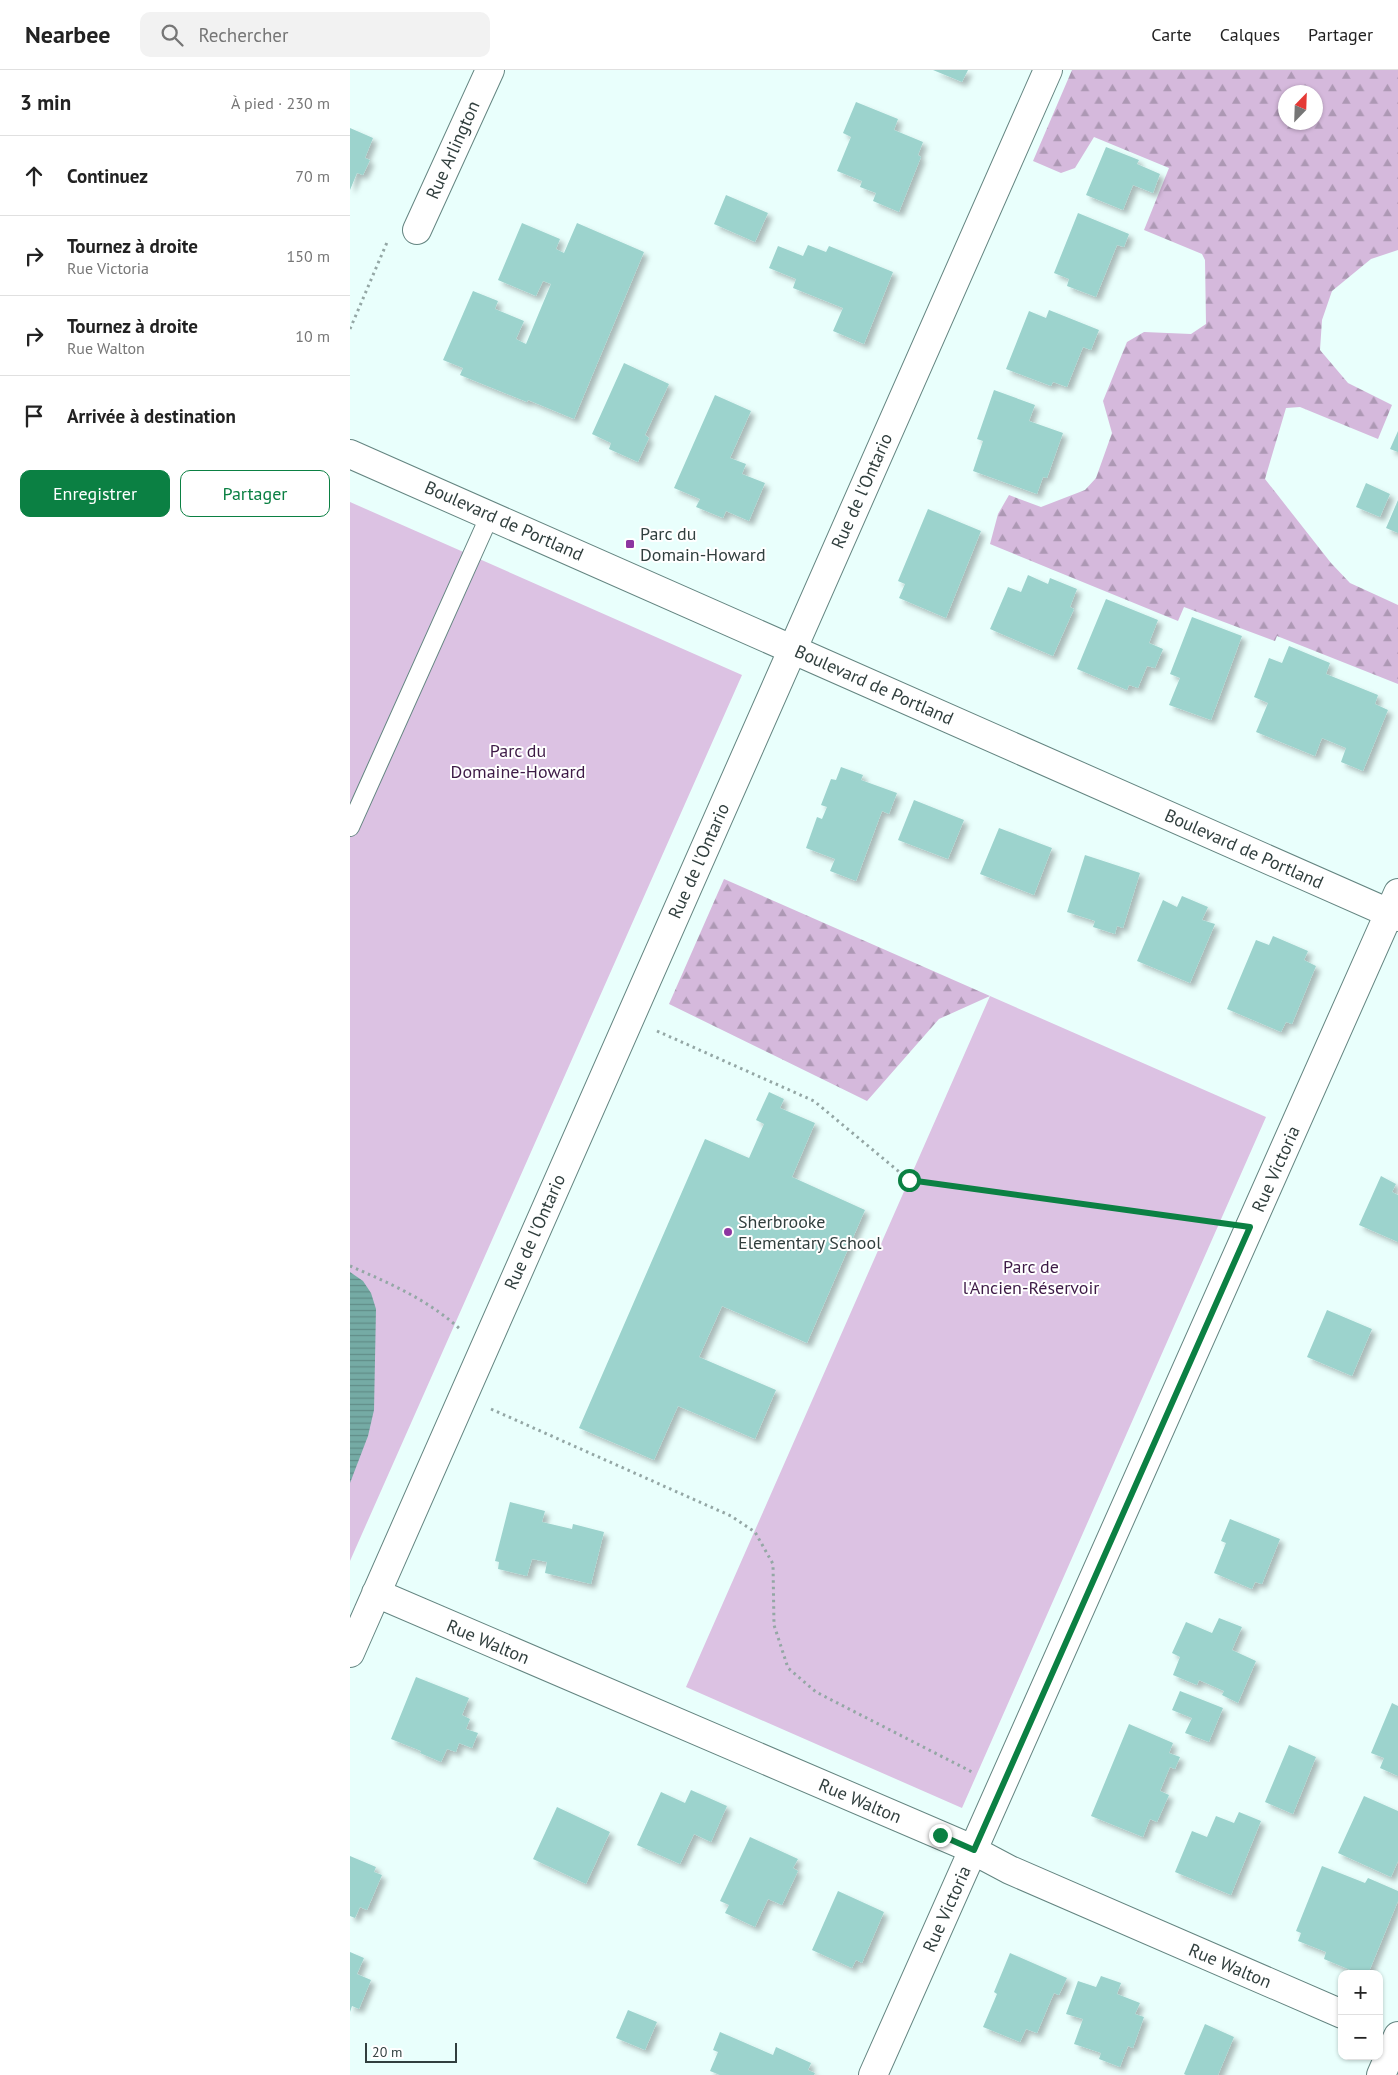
<!DOCTYPE html>
<html lang="fr">
<meta charset="utf-8">
<style>
:root{--surface:#fff;--page:#f2f2f2;--text:#222;--muted:#767676;--line:#e0e0e0;--accent:#0b8043}
body{margin:0;font-family:"PT Sans",sans-serif;background:var(--page);color:var(--text)}
.controls{position:absolute;right:15px;bottom:15px;display:grid;overflow:hidden;border-radius:10px;box-shadow:0 1px 4px #0004}
.controls button{width:45px;height:45px;display:grid;place-items:center;padding:0;border:0;border-bottom:1px solid var(--line);background:var(--surface);color:var(--text);font:25px sans-serif}
.compass{position:absolute;left:928px;top:15px;width:45px;height:45px;border-radius:50%;background:var(--surface);box-shadow:0 1px 4px #0004;rotate:23deg}
.scale{position:absolute;left:15px;bottom:12px;width:92px;box-sizing:border-box;padding-left:5px;border:2px solid #313f3e;border-top:0;font-size:14px;line-height:18px;white-space:nowrap;color:#313f3e;-webkit-text-stroke:4px #fff;paint-order:stroke}
.stop{position:absolute;width:15px;height:15px;margin:-11px;border:4px solid #0b8043;border-radius:50%;background:#fff}
.stop.end{background:#0b8043;border-color:#fff;box-shadow:0 1px 5px #0008}
.list{margin:0;padding:0;list-style:none}
h2{display:flex;justify-content:space-between;align-items:center;height:65px;margin:0;padding:0 20px;font-size:21px}
h2 small{font-size:16px;font-weight:400;color:var(--muted)}
.list li{display:grid;grid-template-columns:32px 1fr auto;gap:15px;align-items:center;box-sizing:border-box;height:80px;padding:0 20px;border-top:1px solid var(--line)}
.list b{display:block;font-size:19px;white-space:nowrap}
.list p{margin:0;font-size:16px;white-space:nowrap;color:var(--muted)}
.list em{font-size:16px;font-style:normal;color:var(--muted)}
.actions{display:flex;gap:10px;padding:15px 20px}
.actions a{flex:1;padding:11px 0;border:1px solid var(--accent);border-radius:10px;text-align:center;font-size:18px;color:var(--accent)}
.actions .main{background:var(--accent);color:#fff}
.icon{flex:none;width:28px;height:28px;fill:none;stroke:currentColor;stroke-width:2;stroke-linecap:round;stroke-linejoin:round}
.map{position:relative;flex:none;width:1048px;height:2005px;overflow:hidden}
header{display:flex;align-items:center;gap:30px;box-sizing:border-box;height:70px;padding:0 25px;background:var(--surface);border-bottom:1px solid var(--line)}
header strong{font-size:24px}
nav{display:flex;gap:28px;margin-inline-start:auto;font-size:18px}
.search{width:350px;height:45px;background:var(--page);display:flex;align-items:center;gap:12px;box-sizing:border-box;padding:0 18px;border-radius:10px;color:var(--muted);font-size:19px}
main{display:flex}
aside{flex:1;background:var(--surface)}
.map>svg:first-child{display:block}
.forest{fill:url(#forest-firs);fill-rule:evenodd}
.park{fill:#dcc2e3}
.water{fill:url(#water-rules)}
.building{fill:#9cd3cd;filter:url(#shadow)}
.lines{fill:none;stroke-linecap:round;stroke-linejoin:round}
.lane-casing{stroke:#648581;stroke-width:20}
.street-casing{stroke:#648581;stroke-width:30}
.secondary-casing{stroke:#648581;stroke-width:30}
.path{stroke:#94a7a5;stroke-width:3;stroke-dasharray:2.5 4;stroke-linecap:butt}
.lane{stroke:#fff;stroke-width:18}
.street{stroke:#fff;stroke-width:28}
.secondary{stroke:#fff;stroke-width:28}
.route{stroke:#0b8043;stroke-width:6}
.poi-dot{fill:#8d35a1;stroke:#fff;stroke-width:2}
.labels{text-anchor:middle;stroke-width:4;stroke-linejoin:round;paint-order:stroke}
.street-label{font-size:18px;fill:#313f3e;stroke:#fff}
.poi-label{font-size:18px;fill:#313f3e;stroke:#fff;text-anchor:start}
.park-label{font-size:18px;fill:#3d1a46;stroke:#fff}
</style>
<header>
<strong>Nearbee</strong>
<div class="search"><svg class="icon" aria-label="search" viewBox="0 0 24 24"><circle cx="10" cy="10" r="6"/><path d="M15 15l6 6"/></svg>Rechercher</div>
<nav><a>Carte</a><a>Calques</a><a>Partager</a></nav>
</header>
<main>
<aside>
<h2>3 min<small>À pied · 230 m</small></h2>
<ul class="list">
<li><svg class="icon" aria-label="ahead" viewBox="0 0 24 24"><path d="M12 20V5M6 11l6-6 6 6"/></svg><div><b>Continuez</b></div><em>70 m</em></li>
<li><svg class="icon" aria-label="right" viewBox="0 0 24 24"><path d="M7 20v-9h11M14 6l5 5-5 5"/></svg><div><b>Tournez à droite</b><p>Rue Victoria</p></div><em>150 m</em></li>
<li><svg class="icon" aria-label="right" viewBox="0 0 24 24"><path d="M7 20v-9h11M14 6l5 5-5 5"/></svg><div><b>Tournez à droite</b><p>Rue Walton</p></div><em>10 m</em></li>
<li><svg class="icon" aria-label="arrive" viewBox="0 0 24 24"><path d="M6 21V4h12l-3 4 3 4H6"/></svg><div><b>Arrivée à destination</b></div></li>
</ul>
<div class="actions"><a class="main">Enregistrer</a><a>Partager</a></div>
</aside>
<div class="map">
<svg width="1048" height="2005" viewBox="0 0 1048 2005">
<defs>
<pattern id="forest-firs" width="22" height="20" patternUnits="userSpaceOnUse" patternTransform="scale(1.25)"><rect width="22" height="20" fill="#d5b9dc"/><path d="M5 1l3.5 6h-7zM16 11l3.5 6h-7z" fill="#ad98b4"/></pattern>
<pattern id="water-rules" width="6" height="5" patternUnits="userSpaceOnUse" patternTransform="scale(1.25)"><rect width="6" height="5" fill="#75aba5"/><path d="M0 2.5h6" fill="none" stroke="#618d88"/></pattern>
<filter id="shadow"><feDropShadow dx="4.5" dy="4.5" stdDeviation="2.5" flood-color="#0004"/></filter>
</defs>
<rect width="100%" height="100%" fill="#e9fffc"/>
<!-- forest -->
<path class="forest" d="M722,0H1048V180L1021,189L982,221L972,250L970,280L998,313L1042,335L1028,369L950,337L936,338L915,409L981,493L1000,513L1048,535V614L927,566L925,571L834,537L828,551L640,474L648,444L659,425L691,437L735,420L746,408L762,363L753,331L777,272L794,262L841,264L856,254L855,190L852,184L794,160L819,98L744,67L725,98L711,103L683,91ZM936,22H966V52H936Z
M374,809L640,926L589,949L517,1031L319,934Z"/>
<!-- park -->
<path class="park" d="M0,432L392,605L0,1491Z
M640,926L916,1047L612,1738L336,1617Z"/>
<!-- water -->
<path class="water" d="M0,1202L13,1211L21,1223L26,1239L24,1340L18,1366L0,1413Z"/>
<!-- building -->
<path class="building" d="M583,0H618L612,12Z
M506,32L548,49L544,60L573,72L568,85L571,87L549,142L523,131L526,123L510,117L512,111L487,101L501,67L493,63Z
M0,58L23,68L15,88L20,90L13,105L7,103L0,120Z
M756,77L789,90L787,94L810,104L803,123L783,115L773,140L736,125Z
M376,125L418,143L405,172L364,154Z
M728,143L779,164L774,177L767,175L746,227L717,216L719,209L704,203Z
M172,153L210,169L206,179L214,183L227,153L294,182L224,349L178,330L177,332L110,305L113,298L93,290L123,221L148,231L145,239L174,251L166,269L176,274L201,214L193,211L186,226L148,210Z
M458,175L476,182L479,176L543,202L514,274L483,261L493,238L443,218L446,209L419,198L428,176L453,186Z
M699,240L749,260L741,280L733,277L717,317L703,312L701,316L656,299L679,241L696,248Z
M274,293L319,314L295,365L299,368L288,392L259,379L261,373L242,364Z
M644,320L685,335L679,351L713,363L697,408L693,407L687,424L623,401L633,371L627,369Z
M365,325L401,341L380,388L396,394L392,404L415,413L399,451L376,441L373,448L346,437L350,429L324,418Z
M1048,361V382L1040,379Z
M1016,413L1040,424L1030,447L1006,437Z
M1048,430V463L1036,458Z
M578,439L631,461L596,548L549,528L555,514L548,511Z
M678,505L698,514L700,508L727,519L720,537L724,539L703,586L640,559L658,517L671,522Z
M756,529L808,550L799,573L813,579L805,598L797,596L788,618L779,615L777,620L727,599Z
M842,547L892,566L861,650L819,635L830,608L820,604Z
M939,576L980,593L976,604L1028,625L1025,634L1038,640L1013,701L991,692L996,678L972,668L965,686L906,662L918,633L904,627L919,588L932,593Z
M491,697L513,705L511,710L547,723L539,744L532,741L506,811L480,801L485,789L456,778L467,747L472,749L477,737L471,735L481,709L486,710Z
M564,730L614,750L598,789L548,770Z
M649,758L702,778L684,825L630,804Z
M735,785L790,803L773,858L767,856L765,864L743,857L745,851L717,842Z
M832,826L858,837L852,850L865,854L840,913L787,891L813,830L827,837Z
M923,866L958,881L954,890L966,896L942,954L936,952L931,962L877,939L906,870L919,875Z
M419,1022L434,1029L430,1038L465,1053L442,1107L515,1140L457,1273L372,1236L349,1287L426,1320L405,1369L328,1336L304,1390L229,1358L355,1069L399,1088L414,1054L406,1050Z
M1031,1106L1046,1114L1042,1122L1048,1125V1172L1009,1155Z
M977,1240L1022,1259L1002,1306L957,1287Z
M160,1432L195,1441L192,1452L222,1459L223,1454L254,1462L241,1514L195,1503L197,1492L182,1489L177,1506L148,1499L149,1492L145,1491Z
M880,1449L930,1469L912,1514L905,1512L902,1519L864,1503L876,1473L871,1471Z
M869,1548L892,1557L882,1580L906,1591L888,1633L872,1625L874,1621L849,1610L847,1615L823,1605L830,1587L822,1583L836,1552L862,1563Z
M66,1607L119,1628L112,1645L120,1649L116,1659L128,1663L122,1678L109,1673L106,1682L97,1679L91,1692L70,1683L71,1681L41,1669Z
M830,1621L873,1638L859,1672L835,1663L842,1648L822,1640Z
M1042,1633L1048,1636V1706L1030,1698L1034,1688L1021,1683Z
M779,1654L823,1673L819,1683L830,1687L825,1699L820,1697L810,1721L819,1725L807,1752L800,1749L793,1767L741,1746Z
M939,1675L966,1687L943,1744L915,1732Z
M341,1720L377,1736L361,1772L344,1764L330,1794L287,1775L311,1722L335,1733Z
M1014,1726L1048,1741V1791L1041,1807L988,1783Z
M207,1737L260,1762L236,1814L183,1789Z
M889,1742L911,1751L881,1825L825,1802L842,1761L857,1767L866,1746L884,1753Z
M400,1767L448,1789L443,1798L448,1801L432,1835L418,1829L405,1857L375,1843L379,1835L370,1831Z
M0,1786L26,1797L24,1802L32,1805L17,1840L10,1837L5,1848L0,1846Z
M972,1796L1015,1813L1018,1808L1048,1821V1831L1018,1904H1010L974,1889L976,1882L948,1871L951,1863L946,1861Z
M488,1821L534,1842L512,1893L506,1890L502,1898L462,1880Z
M0,1882L14,1888L7,1904L21,1910L9,1939L2,1936L0,1942Z
M660,1883L717,1908L709,1925L704,1923L687,1963L676,1959L670,1972L633,1957L647,1924L644,1922Z
M751,1906L771,1913L767,1924L790,1933L785,1944L794,1947L783,1978L778,1976L770,1997L749,1989L751,1983L724,1974L733,1949L716,1944L728,1911L746,1917Z
M278,1940L307,1952L295,1980L266,1968Z
M855,1954L884,1967L868,2005H836L834,2004Z
M370,1962L423,1985L426,1977L461,1993L458,2000L465,2003L464,2005H370L360,2001L368,1982L363,1980Z"/>
<g class="lines">
<!-- lane casing -->
<g class="lane-casing">
<path id="lane" d="M0,757L140,445"/>
</g>
<!-- street casing -->
<g class="street-casing">
<path id="street" d="M67,160L140,0
M26,1523L611,1774L660,1800L992,1944
M0,1583L698,0
M523,2005L1048,823
M1031,2005L1048,1966"/>
</g>
<!-- secondary casing -->
<g class="secondary-casing">
<path id="secondary" d="M0,384L1048,847"/>
</g>
<!-- path -->
<path class="path" d="M0,259L38,170
M307,961L464,1031L559,1110L869,1153
M0,1196C39,1213 79,1230 111,1260
M141,1339L381,1446L405,1462L423,1494L424,1555L438,1598L466,1622L624,1703"/>
<!-- lane -->
<use href="#lane" class="lane"/>
<!-- street -->
<use href="#street" class="street"/>
<!-- secondary -->
<use href="#secondary" class="secondary"/>
</g>
<g class="lines">
<!-- route -->
<path class="route" d="M559,1110L900,1157L624,1780L590,1765"/>
</g>
<!-- markers -->
<g class="poi-dot">
<rect x="275" y="469" width="10" height="10" rx="2.5"/>
<circle cx="378" cy="1162" r="5"/>
</g>
<g class="labels">
<!-- street labels -->
<g class="street-label">
<text transform="translate(103 80) rotate(-66)" y="6">Rue Arlington</text>
<text transform="translate(512 421) rotate(-66)" y="6">Rue de l'Ontario</text>
<text transform="translate(154 451) rotate(24)" y="6">Boulevard de Portland</text>
<text transform="translate(524 615) rotate(24)" y="6">Boulevard de Portland</text>
<text transform="translate(894 779) rotate(24)" y="6">Boulevard de Portland</text>
<text transform="translate(349 791) rotate(-66)" y="6">Rue de l'Ontario</text>
<text transform="translate(926 1099) rotate(-66)" y="6">Rue Victoria</text>
<text transform="translate(185 1162) rotate(-66)" y="6">Rue de l'Ontario</text>
<text transform="translate(138 1572) rotate(23)" y="6">Rue Walton</text>
<text transform="translate(510 1731) rotate(23)" y="6">Rue Walton</text>
<text transform="translate(597 1839) rotate(-66)" y="6">Rue Victoria</text>
<text transform="translate(880 1896) rotate(23)" y="6">Rue Walton</text>
</g>
<!-- poi labels -->
<g class="poi-label">
<text x="290" y="470">Parc du<tspan x="290" dy="21">Domain-Howard</tspan></text>
<text x="388" y="1158">Sherbrooke<tspan x="388" dy="21">Elementary School</tspan></text>
</g>
<!-- park labels -->
<g class="park-label">
<text x="168" y="687">Parc du<tspan x="168" dy="21">Domaine-Howard</tspan></text>
<text x="681" y="1203">Parc de<tspan x="681" dy="21">l'Ancien-Réservoir</tspan></text>
</g>
</g>
</svg>
<div class="controls">
<button>+</button>
<button>−</button>
</div>
<svg class="compass" viewBox="-18 -18 36 36"><path d="M0-13l5 13h-10z" fill="#e53935"/><path d="M0 13l5-13h-10z" fill="#767676"/></svg>
<div class="scale">20 m</div>
<div class="stop" style="left:559px;top:1110px"></div>
<div class="stop end" style="left:590px;top:1765px"></div>
</div>
</main>
